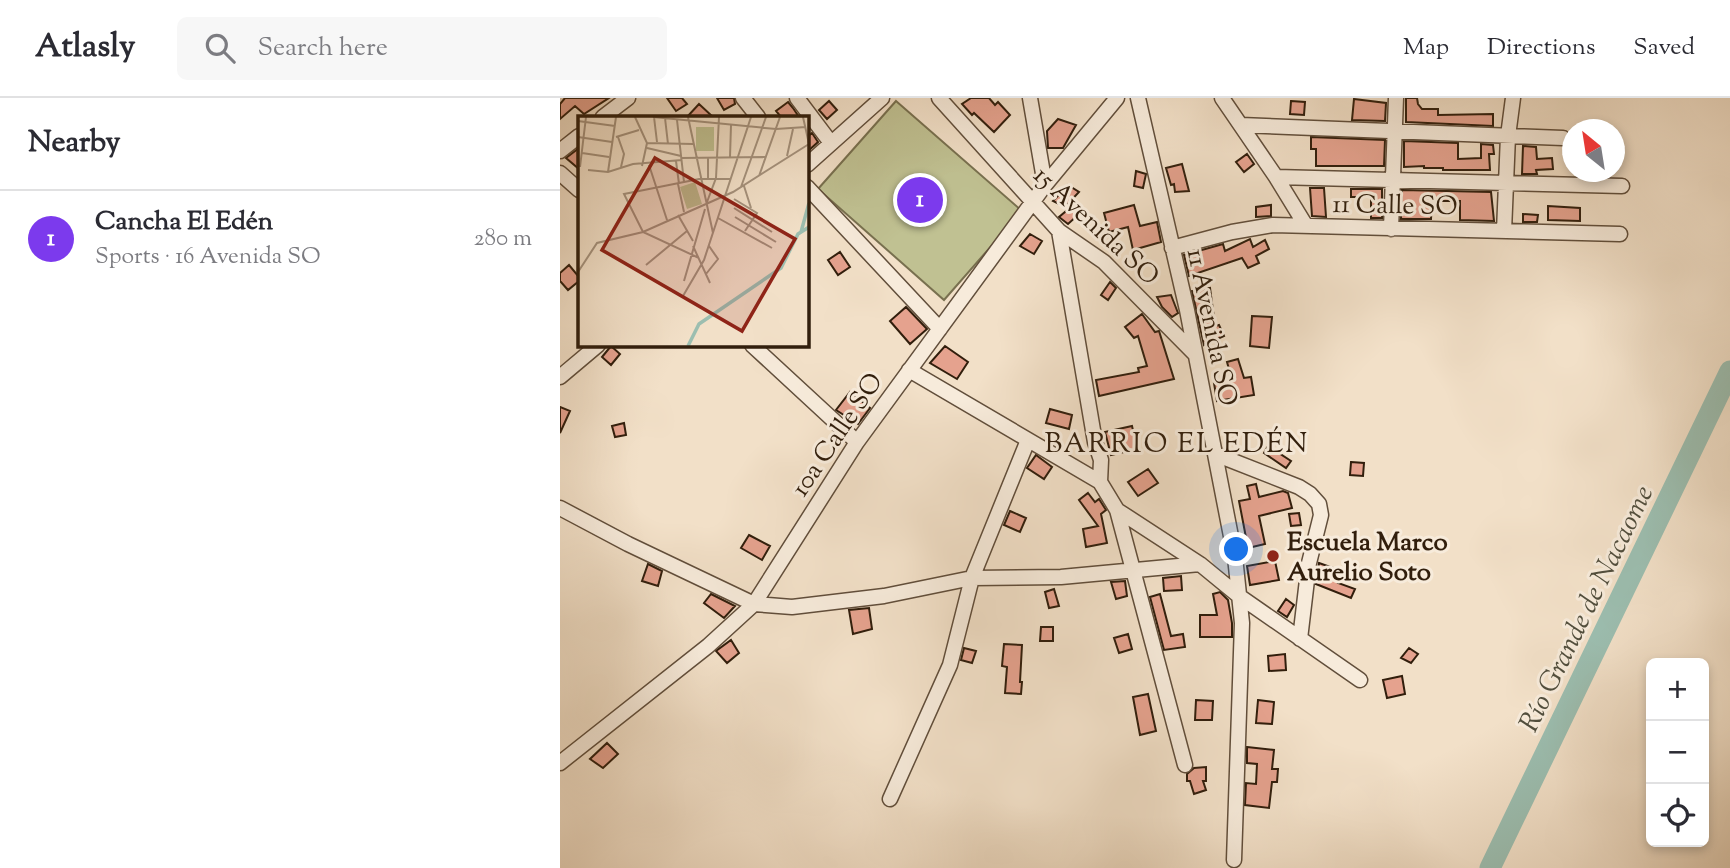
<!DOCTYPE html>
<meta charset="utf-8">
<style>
:root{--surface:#fff;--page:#f7f7f7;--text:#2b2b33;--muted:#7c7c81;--line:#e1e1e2;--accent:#7c3aed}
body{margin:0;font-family:"Sorts Mill Goudy",serif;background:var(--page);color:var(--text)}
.controls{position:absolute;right:21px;bottom:21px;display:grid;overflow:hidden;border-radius:10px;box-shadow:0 4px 10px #0003}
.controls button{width:63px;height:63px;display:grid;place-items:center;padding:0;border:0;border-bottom:2px solid var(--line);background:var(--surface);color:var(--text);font:35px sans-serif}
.compass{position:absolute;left:1002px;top:21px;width:63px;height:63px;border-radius:50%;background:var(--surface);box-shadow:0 4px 10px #0003;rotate:330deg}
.you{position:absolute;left:677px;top:452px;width:24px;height:24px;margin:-18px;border:5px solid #fff;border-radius:50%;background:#1a73e8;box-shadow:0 0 0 10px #1a73e833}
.badge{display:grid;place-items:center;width:46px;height:46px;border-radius:50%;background:var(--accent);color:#fff;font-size:23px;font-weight:700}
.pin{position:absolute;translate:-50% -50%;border:4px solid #fff;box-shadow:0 2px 7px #0006}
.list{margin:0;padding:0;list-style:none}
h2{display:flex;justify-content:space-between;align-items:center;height:91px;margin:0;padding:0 28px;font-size:30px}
h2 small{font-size:23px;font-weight:400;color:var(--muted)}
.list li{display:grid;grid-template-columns:46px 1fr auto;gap:21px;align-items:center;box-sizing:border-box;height:98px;padding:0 28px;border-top:2px solid var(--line)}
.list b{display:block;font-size:26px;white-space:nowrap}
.list p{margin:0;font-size:23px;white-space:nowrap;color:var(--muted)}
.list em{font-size:23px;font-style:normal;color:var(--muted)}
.icon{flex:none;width:38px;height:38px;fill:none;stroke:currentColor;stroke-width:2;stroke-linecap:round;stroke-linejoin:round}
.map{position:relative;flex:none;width:1170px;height:770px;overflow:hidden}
header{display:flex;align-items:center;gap:42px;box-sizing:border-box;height:98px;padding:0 35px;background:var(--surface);border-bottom:2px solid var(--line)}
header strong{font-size:33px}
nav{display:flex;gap:38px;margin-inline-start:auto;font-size:24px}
.search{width:490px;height:63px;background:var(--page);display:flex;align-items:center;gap:18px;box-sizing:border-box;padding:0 24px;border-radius:10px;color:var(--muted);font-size:26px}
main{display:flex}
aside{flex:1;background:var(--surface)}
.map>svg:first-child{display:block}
.garden{fill:#c0c192;stroke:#78704f;stroke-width:2}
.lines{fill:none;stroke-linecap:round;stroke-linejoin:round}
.river{stroke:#9cbeb0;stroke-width:21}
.building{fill:#e5a28e;stroke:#311e0c;stroke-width:2}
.minor-casing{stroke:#614e3b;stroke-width:17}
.minor{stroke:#f7ebdb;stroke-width:14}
.poi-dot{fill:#8f2418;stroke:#f7ebdb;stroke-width:2.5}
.labels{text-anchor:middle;stroke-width:6;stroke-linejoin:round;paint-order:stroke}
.street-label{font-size:26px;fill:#311e0c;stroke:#f7ebdb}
.poi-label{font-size:26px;font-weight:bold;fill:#311e0c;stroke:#f7ebdb;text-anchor:start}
.neighbourhood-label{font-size:28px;letter-spacing:2px;fill:#311e0c;stroke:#f7ebdb}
.water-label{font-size:28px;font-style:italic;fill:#514e3d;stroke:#f7ebdb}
.inset-river{fill:none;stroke:#9cbeb0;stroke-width:3.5}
.inset-road{fill:none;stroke:#a5927d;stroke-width:2}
.view{fill:#8f2418;fill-opacity:0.15;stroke:#8f2418;stroke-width:3.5}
.inset-edge{fill:none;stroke:#311e0c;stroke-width:3.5}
</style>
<header>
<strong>Atlasly</strong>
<div class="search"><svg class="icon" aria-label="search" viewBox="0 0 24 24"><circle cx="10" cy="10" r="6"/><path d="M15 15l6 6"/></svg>Search here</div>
<nav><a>Map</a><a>Directions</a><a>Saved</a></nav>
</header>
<main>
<aside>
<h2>Nearby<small></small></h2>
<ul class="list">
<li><span class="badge">1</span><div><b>Cancha El Edén</b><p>Sports · 16 Avenida SO</p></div><em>280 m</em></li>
</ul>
</aside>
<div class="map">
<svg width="1170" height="770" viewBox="0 0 1170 770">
<rect width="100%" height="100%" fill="#f2e0c8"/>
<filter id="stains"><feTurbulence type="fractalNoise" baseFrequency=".00286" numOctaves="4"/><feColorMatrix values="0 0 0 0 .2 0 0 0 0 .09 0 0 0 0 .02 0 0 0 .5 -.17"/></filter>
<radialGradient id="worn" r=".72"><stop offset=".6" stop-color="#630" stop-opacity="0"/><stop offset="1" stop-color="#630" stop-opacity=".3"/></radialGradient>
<!-- garden -->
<path class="garden" d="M336,3L462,113L384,202L258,91Z"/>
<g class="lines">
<!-- river -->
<path class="river" d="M930,770L1170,273"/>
</g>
<!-- building -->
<path class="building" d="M5,0H49L24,16L15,8L0,21V6Z
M107,0H122L127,6L116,13Z
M157,0H174L175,6L164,12Z
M411,0H429L435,7L438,4L450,17L434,34L414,15L412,17L402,6Z
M846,0H857L858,6L862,11H878V17L933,16V28L846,24Z
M794,1L826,5L825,23L792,22Z
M269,3L277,12L267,21L259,12Z
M731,3L745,4L744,17L730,16Z
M228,4L233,10L239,19H221L216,13Z
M139,6L153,19H127Z
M498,21L516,27L503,50H488L487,33Z
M252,35L258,44L247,54V39Z
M751,39L825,42L824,68H756V51H751Z
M844,43L898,45V61L921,60V46L933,47L934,56H929L930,72H883V70H864V68L844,69Z
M963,48L976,49L977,61L992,60L993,71L976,72L977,76H962Z
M19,50V71L6,60Z
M687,56L694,66L684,74L676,64Z
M622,66L629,93L615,94L614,86L611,87L606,70Z
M576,73L586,76L583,90L574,88Z
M508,87L519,94L505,109L493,103Z
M750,90H764L766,119L752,118Z
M791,91H822V120H811V99H791Z
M842,92L931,94L934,123L900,122V103H872L871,121H841Z
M574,107L580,128L597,124L601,144L573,152L568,129L549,134L544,115Z
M711,107V118L696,119V109Z
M988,108L1020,110V123L988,122Z
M511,109L518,117L508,126L499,119Z
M963,116L978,117L977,124H963Z
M470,136L482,143L474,156L460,148Z
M690,141L693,149L705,142L709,151L696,158L699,165L688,170L682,160L629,178L624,157L663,146L665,153Z
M280,154L290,169L278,177L268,162Z
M9,167L19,179V183L8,192L0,183V175Z
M550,184L556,190L548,202L541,197Z
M650,190L655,228L659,227L664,238L644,247L632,193Z
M611,197L618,215L612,219L602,209L597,199Z
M346,209L367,231L350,246L330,223Z
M582,216L595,234L599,233L614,281L539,298L536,282L579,274L578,270L587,268L578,238L574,240L565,229Z
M692,218L712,219L709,250L690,248Z
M51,248L60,256L51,267L42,259Z
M385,248L408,264L397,281L370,265Z
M678,261L684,280L691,279L694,297L657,303L654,285L672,282L667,264Z
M290,294L310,310L298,326L276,312Z
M0,309L10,313L0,335Z
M490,311L512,317L509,331L486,325Z
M64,325L66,337L55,339L52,328Z
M572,328L577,351L551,357L545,334Z
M708,348L731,363L726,370L704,355Z
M476,357L492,369L484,381L467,370Z
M791,364L804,365L803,378L790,377Z
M588,371L598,385L578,398L568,384Z
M696,386L699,399L723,393L728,395L732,410L699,418L705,446L688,450L679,403L690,401L687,388Z
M528,395L535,404L539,401L546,412L541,416L547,445L526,449L523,431L538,428L519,402Z
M450,413L466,420L460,434L444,427Z
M739,415L741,427L731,428L729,416Z
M189,437L210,448L202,462L181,450Z
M715,463L719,482L690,487L687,468Z
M759,465L782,473L778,485L795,491L791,500L756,486Z
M88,466L102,473L98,488L82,483Z
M621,478L622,492L604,493L603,480Z
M565,483L567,498L556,501L551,484Z
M494,491L499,508L489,510L485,494Z
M660,494L668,502L672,525V539H640V517H657L653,496Z
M151,496L175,508L164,520L144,505Z
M600,496L611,538L623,536L625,549L604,552L590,499Z
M726,501L734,507L727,519L718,513Z
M309,510L312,531L293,536L289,512Z
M481,529H493V543H480Z
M568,536L572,551L559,555L554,540Z
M171,542L179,555L167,565L156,553Z
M444,546L462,547L460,584H462L461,596L445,595L447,569L442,568Z
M404,550L416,553L412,565L401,562Z
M849,550L858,556L851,565L841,560Z
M725,556L726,572L709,573L708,558Z
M842,578L845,596L827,600L823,582Z
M588,596L596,633L580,637L573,599Z
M636,602L653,603L652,622H635Z
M698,602L714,604L712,626L696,625Z
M47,645L58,656L43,670L30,661Z
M687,649L714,652L712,671H718L717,684H712L709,710L685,707L686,685L696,686L697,666L687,665Z
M646,669V683H643L646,692L634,696L630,683H627V676L634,670Z"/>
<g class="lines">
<!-- minor casing -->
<g class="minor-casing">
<path id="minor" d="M183,0L198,19
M237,0L271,45
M379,0L499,133L544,164L634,255
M470,0L485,87
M578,0L627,212L675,459L682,525L674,762
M662,0L716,79L746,128
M43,19L68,0
M681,27L1003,40
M0,53L19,38
M247,67L322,0
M0,75L19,92
M716,79L1062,88
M247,89L380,231
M831,131L836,0
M499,133L535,344L541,362L540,384
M944,133L948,38L953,0
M612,150L672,134L713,127L1060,136
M192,247L297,344
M349,272L540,384L557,412L625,667
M0,279L38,247
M655,356L739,389L750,396L759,406L761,417L749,465L740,541
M0,410L68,446L194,506L232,509L324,498L412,480L501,479L640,466
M557,412L640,466L679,498L800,582
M0,665L148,548L194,506L297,344L485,87L557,0
M330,701L390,567L412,480L468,342"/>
</g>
<!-- minor -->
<use href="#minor" class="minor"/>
</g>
<!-- markers -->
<circle class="poi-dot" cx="713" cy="458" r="7"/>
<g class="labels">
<!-- street labels -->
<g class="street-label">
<text transform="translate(835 106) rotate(1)" y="9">11 Calle SO</text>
<text transform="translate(537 127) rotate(43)" y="9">15 Avenida SO</text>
<text transform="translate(653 229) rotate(78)" y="9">11 Avenida SO</text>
<text transform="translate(276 336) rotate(-56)" y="9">10a Calle SO</text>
</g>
<!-- poi labels -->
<g class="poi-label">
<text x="727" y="452">Escuela Marco<tspan x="727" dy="30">Aurelio Soto</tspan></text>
</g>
<!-- neighbourhood labels -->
<g class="neighbourhood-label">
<text x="617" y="354">BARRIO EL EDÉN</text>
</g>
<!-- water labels -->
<g class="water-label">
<text transform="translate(1025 510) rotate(-64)" y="10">Río Grande de Nacaome</text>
</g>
</g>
<!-- overview -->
<g transform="translate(18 18)">
<rect width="231" height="231" fill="#f2e0c8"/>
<path d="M118,11H136V35H118ZM117,66L124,88L109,93L102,71Z" fill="#c0c192"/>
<path class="inset-river" d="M223,116L231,87M110,230L121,208L203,152L220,118L231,111"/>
<path class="inset-road" d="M57,1L69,27L64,50M75,1L198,13L228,11M76,1L79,26M110,1L135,117M225,1L231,28M87,2L90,28M99,4L106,66M0,5L37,10M0,21L34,26M38,21L61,14M40,21L46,38L43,51M69,27L115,28M69,32L103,40M4,37L31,41M209,40L215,13M130,41V62M152,41L153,9M103,42L188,41M98,45L101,68M71,49L89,104M2,51L8,1M10,54L30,56L55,48L104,44M30,56L38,1M181,60L202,1M100,68L106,96M166,70L173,92M163,71L188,1M156,83L179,97L167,115M129,86L138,62L141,1M156,92L194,116M100,99L115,125M157,101L198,126M140,102L194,132M115,130L132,167M121,142L65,116L46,78L121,63H152M68,149L109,115M0,156L19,127L65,116L155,76L231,28M128,158L140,143L131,130M106,165L127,93M105,180L126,144L173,1"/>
<path class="view" d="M77,42L217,123L164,215L24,134Z"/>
<rect width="231" height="231" class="inset-edge"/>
</g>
<rect width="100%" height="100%" filter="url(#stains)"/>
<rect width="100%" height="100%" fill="url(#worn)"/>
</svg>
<div class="controls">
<button>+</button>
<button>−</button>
<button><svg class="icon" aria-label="locate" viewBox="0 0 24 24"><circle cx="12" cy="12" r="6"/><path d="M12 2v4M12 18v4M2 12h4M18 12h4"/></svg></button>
</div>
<svg class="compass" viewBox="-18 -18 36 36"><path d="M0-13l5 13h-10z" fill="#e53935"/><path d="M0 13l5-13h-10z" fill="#7c7c81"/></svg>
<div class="you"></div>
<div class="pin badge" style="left:360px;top:102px">1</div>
</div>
</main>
